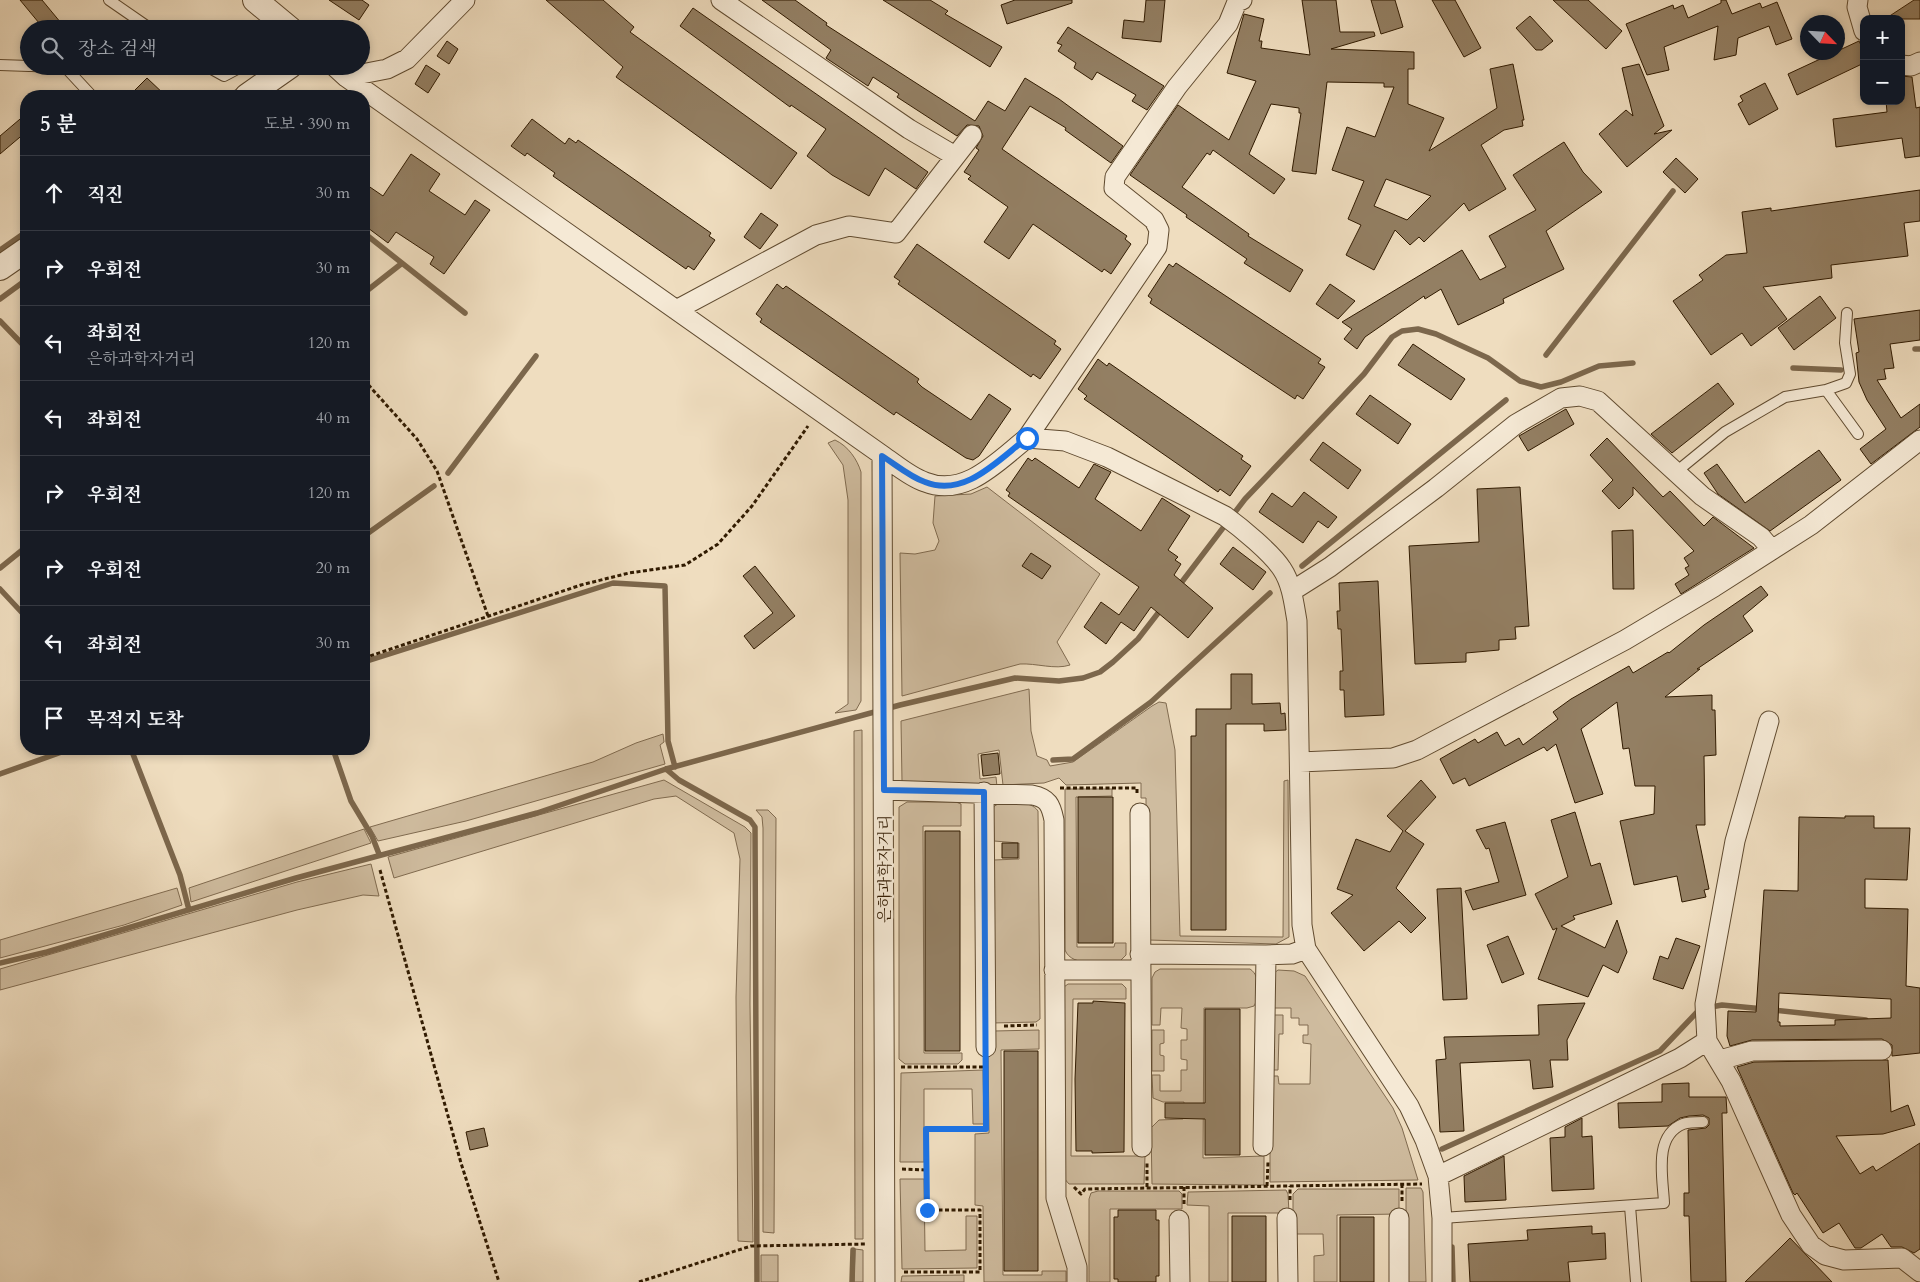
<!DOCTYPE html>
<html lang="ko">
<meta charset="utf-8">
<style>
:root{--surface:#171b24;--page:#242831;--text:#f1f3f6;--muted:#9ea1a6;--line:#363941}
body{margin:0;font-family:Cardo,"Noto Serif KR",serif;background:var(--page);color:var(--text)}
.controls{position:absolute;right:15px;top:15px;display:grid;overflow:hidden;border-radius:10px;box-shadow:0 2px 8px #0003}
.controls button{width:45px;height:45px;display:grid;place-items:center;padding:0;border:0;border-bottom:1px solid var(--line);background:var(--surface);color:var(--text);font:25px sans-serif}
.compass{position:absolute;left:1800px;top:15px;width:45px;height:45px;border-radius:50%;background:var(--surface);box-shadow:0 2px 8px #0003;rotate:115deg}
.stop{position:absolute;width:15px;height:15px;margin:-11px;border:4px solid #1a73e8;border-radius:50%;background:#fff}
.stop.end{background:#1a73e8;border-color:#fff;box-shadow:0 1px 5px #0008}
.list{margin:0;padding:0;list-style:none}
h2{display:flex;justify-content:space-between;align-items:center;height:65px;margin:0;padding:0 20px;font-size:21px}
h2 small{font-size:16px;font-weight:400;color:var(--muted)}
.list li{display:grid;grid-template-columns:32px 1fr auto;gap:15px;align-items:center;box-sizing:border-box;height:75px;padding:0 20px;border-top:1px solid var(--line)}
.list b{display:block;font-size:19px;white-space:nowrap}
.list p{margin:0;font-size:16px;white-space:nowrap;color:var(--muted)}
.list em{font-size:16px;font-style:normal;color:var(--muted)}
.icon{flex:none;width:28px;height:28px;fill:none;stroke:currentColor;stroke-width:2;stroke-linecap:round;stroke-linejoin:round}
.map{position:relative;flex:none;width:1920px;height:1282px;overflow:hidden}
.search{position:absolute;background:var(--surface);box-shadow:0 2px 8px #0003;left:20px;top:20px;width:350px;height:55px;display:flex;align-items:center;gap:12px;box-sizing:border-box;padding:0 18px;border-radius:28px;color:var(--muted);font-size:19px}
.panel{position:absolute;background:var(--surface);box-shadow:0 2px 8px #0003;left:20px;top:90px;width:350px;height:665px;border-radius:20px}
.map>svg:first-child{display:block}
.green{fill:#cfbc9f;stroke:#806b50}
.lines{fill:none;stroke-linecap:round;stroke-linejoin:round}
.stream{stroke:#7c674c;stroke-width:5.5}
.building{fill:#937f63;stroke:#301a00;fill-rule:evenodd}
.service-casing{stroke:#604b30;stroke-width:12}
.minor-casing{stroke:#604b30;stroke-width:21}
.tertiary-casing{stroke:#604b30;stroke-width:26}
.path{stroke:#301a00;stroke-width:3;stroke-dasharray:4 2.5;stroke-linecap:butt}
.service{stroke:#f5e9d5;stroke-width:10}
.minor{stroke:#f5e9d5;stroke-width:19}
.tertiary{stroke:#f5e9d5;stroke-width:24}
.route{stroke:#1a73e8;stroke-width:6}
.labels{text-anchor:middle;stroke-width:4.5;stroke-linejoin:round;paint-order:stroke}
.street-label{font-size:16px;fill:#301a00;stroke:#f5e9d5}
</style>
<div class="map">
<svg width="1920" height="1282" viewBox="0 0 1920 1282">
<rect width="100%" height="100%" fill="#efddbf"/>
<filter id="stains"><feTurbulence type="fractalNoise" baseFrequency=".004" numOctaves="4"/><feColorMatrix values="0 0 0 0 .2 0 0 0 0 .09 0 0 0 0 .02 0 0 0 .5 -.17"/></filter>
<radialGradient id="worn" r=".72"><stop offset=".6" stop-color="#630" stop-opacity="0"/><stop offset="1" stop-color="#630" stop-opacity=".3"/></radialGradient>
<!-- green -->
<path class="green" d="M835,440C848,446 857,459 861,472V701L856,710L835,713L848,704V500L843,465L828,443Z
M987,487L1100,574L1057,642L1070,665C1055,670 1036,663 1020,664L902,696L900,553L915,554L935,550L939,541L933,523L935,496L971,494Z
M1029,689L1031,731L1037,756L1047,760L1050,766L1073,762L1152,706L1159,702L1166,703L1175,750L1180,936L1283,937L1284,781L1288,780L1289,937L1276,944L1149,940L1146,932V798H1141V783L1066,785L1059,778L1044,783L1003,785L999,750L978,754L980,779L996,777L997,787L906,784L902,781L901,721Z
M862,730L863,1239H855L854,731Z
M663,734L664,742L660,745L665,764L466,821L378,841L370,827L593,762L636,743Z
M664,780L745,827L751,833L750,1004L753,1242L738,1241L736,997L740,859L734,833L676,796L654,799L394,878L388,857Z
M1065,789H1112V796L1076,797L1077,947H1114L1115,943H1126V955L1120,961C1103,961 1072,968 1065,950Z
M907,802H956L961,804V826H923L924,1053H962V1060L958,1064H905L899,1059V807Z
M998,804C1009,804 1030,799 1038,811L1040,1019L1036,1022L992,1023L994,860L1019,859V843L994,841L993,807Z
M756,810H768L776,818L774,1233L763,1232V828L762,817Z
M364,829L371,843L191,902L189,888Z
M371,864L379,896L363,895L297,910L0,990V969L297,882Z
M177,888L182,905L124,925L0,958V940Z
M1160,969H1250C1261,976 1260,996 1254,1006L1247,1008H1204L1203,1158L1264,1156V1185L1152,1184L1151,1128L1159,1120L1183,1119L1184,1102H1163L1153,1098L1152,1075H1160V1091H1181V1070H1187V1060L1181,1059V1040H1187V1029L1181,1028L1182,1008H1161L1160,1025H1152V978L1155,972Z
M1278,970L1294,971L1305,976L1393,1108L1402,1128L1418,1180L1270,1182V1076H1278L1279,1084H1310L1311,1044L1303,1043V1035H1308V1025H1299V1018H1291V1008H1271L1274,973Z
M1068,984H1122L1126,988V999H1073L1071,1156H1145L1144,1184H1069L1063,1177L1064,987Z
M1271,1015H1283V1034H1279L1278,1070H1271Z
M1039,1030V1049L1001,1050L1003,1275H1042V1271H1066V1282H984L983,1206L975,1205V1134L989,1133L988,1048L994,1031Z
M1152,1030H1164V1043L1160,1044V1055L1164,1056V1071H1152Z
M983,1070L984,1124H973L972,1089H924V1162H900L901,1073Z
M900,1179H924L925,1251L966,1250V1216H977V1268L902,1269Z
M1406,1188H1421L1423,1192L1426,1282H1406Z
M1298,1189H1399V1214L1337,1215V1282H1314V1256L1324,1255L1323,1234H1293V1194Z
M1286,1190L1288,1194L1289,1213H1228V1282H1209V1206L1187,1205L1188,1192Z
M1098,1191H1179L1182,1194V1209H1110V1282H1089V1199L1091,1193Z
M855,1249L863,1250V1282H854Z
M761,1255H778V1282H761Z
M904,1276L964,1275V1282H901L902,1276Z"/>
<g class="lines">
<!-- stream -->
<path class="stream" d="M230,96L241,89
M364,233L465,313
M0,250L26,232
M364,293L401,264
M0,299L26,280
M0,321L26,348
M1915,349H1920
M1546,355L1673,191
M1793,368L1841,370
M448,473L536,356
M364,536L434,486
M1302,566L1506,400
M0,568L26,547
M1178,587L1245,499L1364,374L1392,337L1402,331L1418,329L1436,334L1488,358L1520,381L1541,387L1561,382L1599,366L1633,363
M0,589L26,617
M364,662L613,583L665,586L668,741L675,767
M131,749L180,875L189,910
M333,749L351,801L372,836L379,854
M1053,760L1073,759L1151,702L1270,593
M666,769L679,780L750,820L755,827L757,1282
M0,774L70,749
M0,963L47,952L296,878L537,813L666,769L900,705L1015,678L1059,681L1083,678L1100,672L1113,662L1138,639L1162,608
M1773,1010L1866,1020
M1442,1149L1660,1051L1700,1009L1722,1005L1764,1009
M1452,1247L1453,1282
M852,1282L853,1250"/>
</g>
<!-- building -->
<path class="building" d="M20,0H42L66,29H44Z
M329,0H362L369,5L359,20Z
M546,0H603L634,27L630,32L797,153L771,189L616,77L623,67Z
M762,0H795L827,23L826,25L975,121L988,101L1005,111L1025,78L1059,99L1123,146L1111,163L1065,130L1066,128L1030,106L1002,149L1127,236L1125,239L1131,244L1111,274L1104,269L1102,272L1033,224L1009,259L984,242L1008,207L968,179L971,176L964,172L979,150L976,148L983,136L979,126L967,125L957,136L897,97L899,94L873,77L868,86L826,58L831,50Z
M883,0H930L948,11L945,14L1002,47L990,67Z
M1015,0H1072V3L1007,24L1001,5Z
M1146,0H1165L1161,42L1122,38L1124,20L1144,22Z
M1302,0H1336L1340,32H1374L1375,36L1331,49L1414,52V69H1408V104L1444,118L1429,151L1497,108L1490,69L1513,64L1524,120H1522L1523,126L1504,130L1481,145L1506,189L1469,211L1464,203L1424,242L1419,237L1410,245L1395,230L1374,270L1346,255L1361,225L1348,219L1364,181L1332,170L1347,127L1375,137L1394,87H1384V83L1327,82L1316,174L1292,171L1301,113H1299V108L1271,104L1249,154L1285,179L1274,194L1213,150L1210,155L1207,153L1182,187L1249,234L1248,236L1303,270L1290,292L1244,263L1247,259L1186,217L1187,215L1130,175L1178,105L1229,140L1256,81L1227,73L1244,14L1264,19L1259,41H1262L1261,48L1310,55ZM1386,179L1431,196L1407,220L1374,206Z
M1371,0H1395L1403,27L1381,34Z
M1432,0H1455L1481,48L1464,57Z
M1553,0H1588L1622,31L1606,49Z
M1721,0H1726L1732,14L1760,3L1762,8L1777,2L1792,39L1776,45L1769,26L1738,38L1736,55L1714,60L1718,26L1664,47L1669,70L1647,75L1626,24L1673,5L1674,9L1683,5L1688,18L1721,3Z
M1914,0H1920V19H1885Z
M693,8L928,172L916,189L885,168L869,196L832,175L807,156L826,129L791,105L790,107L680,26Z
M1530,16L1553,41L1542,50H1536L1516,28Z
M1068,27L1164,86L1147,110L1132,101L1136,95L1097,72L1092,80L1074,68L1076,63L1058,51L1062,45L1057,43Z
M447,41L458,49L449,64L437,56Z
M1859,41L1864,51V63L1797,95L1788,74Z
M1639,64L1664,126L1654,134L1672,130L1627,167L1599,134L1626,110L1633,116L1622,68Z
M426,65L440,74L428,93L415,84Z
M1901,76L1912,77L1916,108L1920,107V156L1905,158L1902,138L1836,147L1833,119L1887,112L1886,101H1901Z
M147,78L166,96H129Z
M1765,83L1778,109L1749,125L1738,104L1743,101L1740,96Z
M26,114V132L0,154V136Z
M532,119L565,144L569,138L576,143L578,140L711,233L709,236L715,240L694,270L688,266L686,269L553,176L555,173L527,153L525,156L511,146Z
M1564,142L1583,172L1602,192L1546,231L1564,269L1503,299L1504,303L1458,325L1441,289L1425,299L1424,296L1365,337L1357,349L1344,339L1352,329L1342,322L1462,250L1480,280L1506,267L1489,236L1536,210L1513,175Z
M411,154L440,174L429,191L465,215L475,200L490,210L444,274L430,264L434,257L396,232L388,243L364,225V183L383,196Z
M1676,158L1698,179L1685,193L1663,172Z
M1920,190V221L1904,223L1908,256L1831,265L1832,278L1763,287L1787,319L1751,346L1742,333L1711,355L1673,301L1703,280L1699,275L1726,255L1747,253L1742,212L1771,208V211Z
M761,213L778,225L760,249L744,237Z
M917,244L1056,341L1054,344L1061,349L1040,379L1033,374L1031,377L898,284L900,281L894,277Z
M1176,263L1321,359L1318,363L1325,367L1303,399L1297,395L1295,399L1150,303L1152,299L1148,296L1169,264L1173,267Z
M777,284L783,289L786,286L919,379L917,382L922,387L971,420L989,394L1011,409L979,456L973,460L966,458L896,412L894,415L760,322L762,319L756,314Z
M1330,284L1355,301L1338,319L1316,304Z
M1820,296L1836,318L1794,350L1778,328Z
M1920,310V340L1890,344L1894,368L1884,369L1886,379L1877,380L1901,418L1920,404V427L1871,464L1860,449L1886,429L1867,400L1859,382L1856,353L1859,352L1854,319Z
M1413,344L1465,379L1451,400L1398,365Z
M1098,359L1107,366L1109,363L1243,456L1241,459L1251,466L1230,496L1220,489L1218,492L1084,399L1087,396L1078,389Z
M1718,383L1734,404L1672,453L1651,434Z
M1370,395L1411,424L1398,444L1356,414Z
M1566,409L1574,424L1528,451L1519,436Z
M1607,438L1663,497L1670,491L1704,526L1713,517L1754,548L1681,594L1675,584L1689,575L1685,568L1689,566L1684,558L1694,551L1633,487V495L1619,509L1602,491L1613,480L1590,455Z
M1323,442L1361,470L1348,489L1310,460Z
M1819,450L1841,480L1770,531L1718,494L1704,473L1717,464L1745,503Z
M1028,458L1032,461L1035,458L1079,488L1094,464L1111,472L1095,499L1141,531L1162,498L1190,516L1168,550L1178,557L1175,560L1181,564L1174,575L1213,608L1188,638L1151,607L1134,631L1121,622L1106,644L1084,627L1101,602L1119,615L1139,587L1008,496L1010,493L1006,490Z
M1520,487L1529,626L1515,627L1516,639L1499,640V650L1466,653V662L1415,664L1409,546L1479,542L1477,489Z
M1304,492L1337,517L1328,528L1318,521L1303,543L1259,512L1272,493L1292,507Z
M1633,530L1634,589H1613L1612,531Z
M1233,547L1266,572L1253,590L1220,564Z
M1031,553L1051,566L1042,579L1022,566Z
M755,566L795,616L754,649L744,636L773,613L743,576Z
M1378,581L1384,715L1345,717L1344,690H1340V671H1343L1341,629H1338L1337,611H1340L1339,583Z
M1761,586L1768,595L1743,616L1753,631L1697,669H1700L1665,697L1712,695V710H1715L1716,755L1704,756L1705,825H1696L1709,889L1704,890L1706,897L1682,902L1677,876L1634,885L1620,821L1654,814L1655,786H1635L1629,748L1623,749L1617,702L1581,729L1603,794L1575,803L1556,744L1547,751L1544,747L1469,786L1465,778L1453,784L1440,759L1475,739L1478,743L1497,732L1505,746L1519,738L1523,745L1558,719L1553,712L1571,699L1629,666L1633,673L1668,652L1669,653L1704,625Z
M1231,674H1252V704L1280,703L1281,714L1285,713L1286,730L1264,731V724H1226V930H1191V736H1196V709H1231Z
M998,753L1000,774L983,776L981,755Z
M1421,780L1436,797L1405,831L1424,844L1396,888L1426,918L1411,933L1399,921L1364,951L1331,913L1353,895L1337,889L1356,839L1390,852L1403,831L1387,816Z
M1078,797H1113V943H1078Z
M1575,812L1591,866L1600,863L1612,904L1573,916L1575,919L1561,926L1605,948L1617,920L1627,952L1618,973L1603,965L1588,997L1538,979L1557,928L1553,930L1535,894L1568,877L1551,820Z
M1845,816H1874V828H1910L1907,880L1865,879V908L1908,909L1906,986L1920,988V1053L1892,1056V1045L1882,1039L1752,1040L1730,1046L1727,1036L1728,1011L1756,1012L1764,890L1798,891L1799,817L1845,818ZM1779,993L1891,999V1018L1835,1020V1025L1780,1026V1022H1778Z
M1505,822L1526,895L1473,910L1465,891L1499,882L1489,848L1486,849L1476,830Z
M925,831H960V1051H925Z
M1002,843H1018V858H1002Z
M1461,888L1467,999L1443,1000L1437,889Z
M1508,936L1524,974L1502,983L1487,945Z
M1676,938L1700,946L1683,989L1653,979L1660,956L1668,959Z
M1093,1001L1125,1003L1124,1152L1092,1153V1151H1076L1075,1079L1078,1003H1093Z
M1585,1003L1567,1040L1568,1060H1550L1553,1087L1533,1089L1530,1060L1460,1063L1464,1131L1440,1132L1436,1060L1446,1059L1444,1037L1539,1035L1538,1005Z
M1205,1009H1240V1155H1205V1119L1165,1118V1103H1205Z
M1004,1051H1038V1271H1004Z
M1888,1060L1891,1112L1908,1105L1915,1125L1883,1134L1836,1136L1860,1174L1873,1166L1876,1171L1920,1143V1249L1914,1253L1902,1247H1891L1882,1234L1861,1248H1855L1839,1223L1823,1233L1797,1193L1795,1195L1793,1193L1737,1067L1754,1062Z
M1689,1083V1097H1726L1727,1113H1722L1726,1282H1691L1689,1216H1684V1193H1689L1688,1130L1706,1128L1709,1125V1118L1703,1115L1689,1116L1680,1118L1668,1126L1619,1128L1618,1103L1662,1102V1084Z
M1582,1118V1137L1592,1136L1594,1189L1552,1191L1550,1138L1565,1137V1127Z
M484,1128L488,1146L470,1150L466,1132Z
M1504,1156L1506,1200L1465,1202L1464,1176Z
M1118,1210H1156V1220H1159V1276H1156V1282H1118V1279H1114V1217H1118Z
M1232,1216H1266V1282H1232Z
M1340,1217H1374V1282H1340Z
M1592,1226V1234L1605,1233L1606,1259L1568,1262L1570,1282H1470L1468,1244L1528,1240L1527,1230Z
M1790,1238L1832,1282H1745L1780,1248Z"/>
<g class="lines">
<!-- service casing -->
<g class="service-casing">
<path id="service" d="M109,0L151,29
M0,65L29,66
M32,66L66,68L92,96
M206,66L224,76L243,66
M1826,390L1858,434
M1676,472L1725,432L1785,397L1826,390L1846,383L1850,374L1845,343L1847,313
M1630,1206L1636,1282
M1442,1218L1664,1203C1663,1178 1653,1136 1683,1124C1688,1122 1697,1122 1703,1122"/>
</g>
<!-- minor casing -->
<g class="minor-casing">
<path id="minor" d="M721,0L909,129L955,156
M1858,0L1857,7L1864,31
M1901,65L1911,66L1920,62
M334,66L346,77L882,455C895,464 910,477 925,482C965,498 998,461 1027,438L1065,441L1107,457L1225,516C1240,527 1272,553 1282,569C1292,584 1294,604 1297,621L1302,925L1306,949L1409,1106L1425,1140L1438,1176
M346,77L387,69L407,59L465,0
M676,310L816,235L849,226L896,233L972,135
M1027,438L1157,247L1159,230L1154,220L1114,188L1115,177L1177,87L1228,24L1237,2L1242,0
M882,455L885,1282
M1292,591L1330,567L1436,488L1516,424L1561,398L1580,396L1598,401L1702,496L1761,537L1772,550
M1769,721L1735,841L1705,1004L1707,1041L1731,1081L1791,1215L1811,1245L1825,1255L1844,1260L1902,1258L1920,1272
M1300,762L1393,758L1417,750L1625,640L1714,587L1811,525L1920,440
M884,790L1032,795C1048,798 1051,805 1054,820L1056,1198L1077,1267V1282
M984,792L986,1047
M1140,813L1142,1147
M1140,954L1266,955L1292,954L1306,949
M1054,970H1140
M1720,1060L1752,1051L1882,1050
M1263,1146L1266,955
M1287,1218L1288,1282
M1179,1220L1180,1282
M1399,1282V1218
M1442,1282V1218L1438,1176L1680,1058L1707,1041"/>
</g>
<!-- tertiary casing -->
<g class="tertiary-casing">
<path id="tertiary" d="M255,0L290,29
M247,96L290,66
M0,268L26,250"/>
</g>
<!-- path -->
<path class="path" d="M364,380L417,439L437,471L488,616
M364,658L581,585L629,573L685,565L718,544L752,506L808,426
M1060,788H1137V795
M380,870L461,1163L499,1282
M1004,1026L1037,1025
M901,1067H985
M902,1169L927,1170
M1402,1184V1201
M1267,1186L1268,1162
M1074,1187L1081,1194L1085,1189L1422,1184
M1147,1187V1163
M1290,1200V1186
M1184,1204V1187
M904,1272H980V1210H927L926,1129H986V1065
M639,1282L751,1246L867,1244"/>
<!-- service -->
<use href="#service" class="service"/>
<!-- minor -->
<use href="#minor" class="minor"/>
<!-- tertiary -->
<use href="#tertiary" class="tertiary"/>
</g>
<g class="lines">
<!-- route -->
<path class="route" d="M927,1210L926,1129H986L984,792L884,790L882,456C895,464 910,477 925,482C965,498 998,460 1027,438"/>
</g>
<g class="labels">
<!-- street labels -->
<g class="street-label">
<text transform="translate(884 869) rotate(-90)" y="6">은하과학자거리</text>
</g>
</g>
<rect width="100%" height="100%" filter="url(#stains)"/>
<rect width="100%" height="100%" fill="url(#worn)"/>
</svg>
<div class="controls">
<button>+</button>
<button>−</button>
</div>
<svg class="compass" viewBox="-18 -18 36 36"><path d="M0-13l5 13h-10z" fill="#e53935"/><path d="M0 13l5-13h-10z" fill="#9ea1a6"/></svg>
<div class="stop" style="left:1027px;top:438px"></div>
<div class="stop end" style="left:927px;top:1210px"></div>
<div class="search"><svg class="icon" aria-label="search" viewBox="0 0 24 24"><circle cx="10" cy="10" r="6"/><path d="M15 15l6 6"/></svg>장소 검색</div>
<section class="panel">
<h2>5 분<small>도보 · 390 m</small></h2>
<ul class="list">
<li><svg class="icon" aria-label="ahead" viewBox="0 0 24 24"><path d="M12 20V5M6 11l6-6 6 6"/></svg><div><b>직진</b></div><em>30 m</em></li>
<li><svg class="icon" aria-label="right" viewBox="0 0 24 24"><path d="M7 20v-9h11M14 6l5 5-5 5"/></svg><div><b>우회전</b></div><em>30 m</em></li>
<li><svg class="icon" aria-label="left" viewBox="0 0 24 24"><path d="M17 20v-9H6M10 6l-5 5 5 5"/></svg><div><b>좌회전</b><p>은하과학자거리</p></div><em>120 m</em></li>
<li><svg class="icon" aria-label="left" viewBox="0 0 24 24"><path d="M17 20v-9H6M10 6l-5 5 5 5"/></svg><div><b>좌회전</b></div><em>40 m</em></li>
<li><svg class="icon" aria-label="right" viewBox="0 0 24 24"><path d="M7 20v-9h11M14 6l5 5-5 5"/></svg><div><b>우회전</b></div><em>120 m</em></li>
<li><svg class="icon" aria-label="right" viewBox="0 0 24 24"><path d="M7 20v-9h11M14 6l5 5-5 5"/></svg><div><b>우회전</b></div><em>20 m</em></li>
<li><svg class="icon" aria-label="left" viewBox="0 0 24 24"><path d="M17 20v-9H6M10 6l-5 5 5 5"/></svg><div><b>좌회전</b></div><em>30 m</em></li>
<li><svg class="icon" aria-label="arrive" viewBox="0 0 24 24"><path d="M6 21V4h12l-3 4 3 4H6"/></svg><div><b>목적지 도착</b></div></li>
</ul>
</section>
</div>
